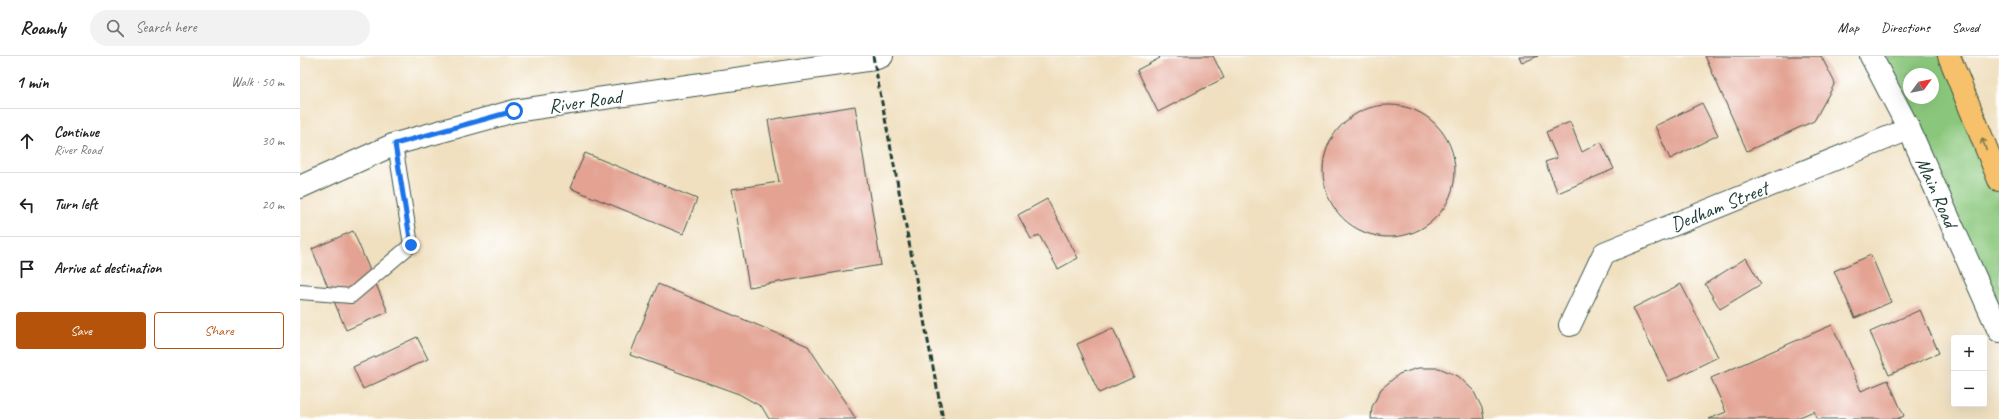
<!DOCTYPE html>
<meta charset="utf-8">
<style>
:root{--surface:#fff;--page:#f2f2f2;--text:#202124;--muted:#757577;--line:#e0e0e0;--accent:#b45309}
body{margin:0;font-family:Caveat,sans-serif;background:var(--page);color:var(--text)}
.controls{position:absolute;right:12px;bottom:12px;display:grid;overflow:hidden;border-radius:4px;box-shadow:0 4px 16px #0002}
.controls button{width:36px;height:36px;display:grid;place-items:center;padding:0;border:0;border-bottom:1px solid var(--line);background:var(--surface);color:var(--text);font:20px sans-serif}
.compass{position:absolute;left:1603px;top:12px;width:36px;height:36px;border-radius:50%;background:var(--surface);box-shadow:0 4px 16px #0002;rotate:57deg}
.stop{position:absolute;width:12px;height:12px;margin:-9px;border:3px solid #1a73e8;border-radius:50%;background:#fff}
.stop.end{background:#1a73e8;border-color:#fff;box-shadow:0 1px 4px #0008}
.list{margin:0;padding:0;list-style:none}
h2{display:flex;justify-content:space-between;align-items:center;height:52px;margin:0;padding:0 16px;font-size:17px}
h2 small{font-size:13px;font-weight:400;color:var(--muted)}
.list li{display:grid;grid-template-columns:26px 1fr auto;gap:12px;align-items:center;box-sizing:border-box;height:64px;padding:0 16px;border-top:1px solid var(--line)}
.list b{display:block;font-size:15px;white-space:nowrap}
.list p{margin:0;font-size:13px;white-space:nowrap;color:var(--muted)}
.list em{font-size:13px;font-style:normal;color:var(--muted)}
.actions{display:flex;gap:8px;padding:12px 16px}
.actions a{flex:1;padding:9px 0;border:1px solid var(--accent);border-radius:4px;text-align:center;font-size:14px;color:var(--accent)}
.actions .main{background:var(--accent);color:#fff}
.icon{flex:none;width:22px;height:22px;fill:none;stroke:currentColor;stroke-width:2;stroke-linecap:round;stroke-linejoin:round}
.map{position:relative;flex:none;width:1699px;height:363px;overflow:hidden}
header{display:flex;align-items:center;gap:24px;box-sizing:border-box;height:56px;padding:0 20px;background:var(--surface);border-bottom:1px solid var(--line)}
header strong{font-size:19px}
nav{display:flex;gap:22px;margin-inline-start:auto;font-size:14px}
.search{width:280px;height:36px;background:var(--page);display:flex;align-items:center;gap:10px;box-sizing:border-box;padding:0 14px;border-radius:22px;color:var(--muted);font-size:15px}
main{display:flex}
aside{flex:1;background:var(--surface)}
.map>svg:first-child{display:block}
.green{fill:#8ac77c;stroke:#548258;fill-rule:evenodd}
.building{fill:#e3a292}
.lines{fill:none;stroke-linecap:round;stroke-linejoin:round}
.service-casing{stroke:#3e5549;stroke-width:16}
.minor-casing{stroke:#3e5549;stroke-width:24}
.tertiary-casing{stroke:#3e5549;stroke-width:24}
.trunk-casing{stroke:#3e5549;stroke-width:24}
.service{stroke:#fff;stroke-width:14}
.minor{stroke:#fff;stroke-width:22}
.tertiary{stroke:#fff;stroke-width:22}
.trunk{stroke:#f6c16b;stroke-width:22}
.rail{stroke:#1f3d34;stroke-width:3;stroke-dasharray:6 3;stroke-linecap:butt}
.oneway{stroke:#80784d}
.route{stroke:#1a73e8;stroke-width:5}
.labels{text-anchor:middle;stroke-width:3;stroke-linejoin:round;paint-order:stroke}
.street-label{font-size:20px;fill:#1f3d34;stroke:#fff}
</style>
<header>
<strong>Roamly</strong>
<div class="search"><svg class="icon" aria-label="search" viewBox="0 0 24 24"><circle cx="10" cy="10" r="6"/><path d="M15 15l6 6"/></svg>Search here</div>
<nav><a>Map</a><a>Directions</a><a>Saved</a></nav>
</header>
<main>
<aside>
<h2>1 min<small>Walk · 50 m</small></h2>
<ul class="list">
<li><svg class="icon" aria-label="ahead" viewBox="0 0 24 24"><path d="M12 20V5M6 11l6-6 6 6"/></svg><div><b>Continue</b><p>River Road</p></div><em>30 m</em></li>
<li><svg class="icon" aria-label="left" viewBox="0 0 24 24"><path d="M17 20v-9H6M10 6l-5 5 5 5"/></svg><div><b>Turn left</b></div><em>20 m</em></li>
<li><svg class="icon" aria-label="arrive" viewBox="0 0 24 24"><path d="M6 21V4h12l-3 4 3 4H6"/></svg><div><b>Arrive at destination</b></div></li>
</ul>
<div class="actions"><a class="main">Save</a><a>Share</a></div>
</aside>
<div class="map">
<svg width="1699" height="363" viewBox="0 0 1699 363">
<rect width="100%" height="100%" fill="#fff"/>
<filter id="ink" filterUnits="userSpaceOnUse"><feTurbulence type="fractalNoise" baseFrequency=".025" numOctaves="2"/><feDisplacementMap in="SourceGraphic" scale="8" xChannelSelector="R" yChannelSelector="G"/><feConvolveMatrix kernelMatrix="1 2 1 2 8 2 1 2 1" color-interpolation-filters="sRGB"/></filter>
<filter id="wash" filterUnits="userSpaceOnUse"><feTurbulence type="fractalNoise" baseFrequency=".012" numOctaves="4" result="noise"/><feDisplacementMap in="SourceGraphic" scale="16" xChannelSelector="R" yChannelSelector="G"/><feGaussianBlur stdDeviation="0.9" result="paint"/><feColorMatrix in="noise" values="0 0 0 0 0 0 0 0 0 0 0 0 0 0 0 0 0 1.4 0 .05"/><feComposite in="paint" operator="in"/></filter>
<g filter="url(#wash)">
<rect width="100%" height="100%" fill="#f0e0c0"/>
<!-- green -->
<path class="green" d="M1571,0H1649L1699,124V275ZM1609,18H1633V42H1609Z"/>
<g id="blocks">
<!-- building -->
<path class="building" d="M858,0H913L924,22L858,56L837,14L860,2Z
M1219,0H1238L1222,7Z
M1405,0H1521L1535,27L1514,65L1447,95Z
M1402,47L1418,79L1370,103L1355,70Z
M1023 115a66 66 0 1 1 132 0a66 66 0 1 1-132 0Z
M555,50L581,209L449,231L432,133L479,126L468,64Z
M1270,66L1282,96L1301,86L1314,113L1258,137L1245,106L1257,102L1246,76Z
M285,97L397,143L383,178L270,132Z
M747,143L778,202L758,213L739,179L731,183L718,159Z
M53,175L88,256L46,274L12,193Z
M1571,199L1591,246L1555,262L1534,215Z
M1446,202L1461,228L1420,253L1405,228Z
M358,228L508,290L556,363H469L462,351L439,338L330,299Z
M1381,228L1418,301L1369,325L1333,252Z
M1620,254L1639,297L1589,319L1570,276Z
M1532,269L1561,335L1588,324L1604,360L1597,363H1517L1514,355L1495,363H1409L1426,356L1411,322Z
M813,272L834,321L799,337L777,288Z
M117,281L128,303L63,333L53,311Z
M1118,312H1139L1158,320L1173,334L1182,352L1184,363H1071L1072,351L1081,333L1099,318Z"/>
</g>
</g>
<g filter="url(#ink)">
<use href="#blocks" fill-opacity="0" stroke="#3e5549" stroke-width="1"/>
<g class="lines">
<!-- service casing -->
<g class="service-casing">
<path id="service" d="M0,236L51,240L111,189L95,88"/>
</g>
<!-- minor casing -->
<g class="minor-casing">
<path id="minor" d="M0,131L95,88L214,55L574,3L582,0
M1270,269L1304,197L1609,73"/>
</g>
<!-- tertiary casing -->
<g class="tertiary-casing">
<path id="tertiary" d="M1571,0L1609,73L1699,275"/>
</g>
<!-- trunk casing -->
<g class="trunk-casing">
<path id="trunk" d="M1649,0L1699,124"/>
</g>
<!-- service -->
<use href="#service" class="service"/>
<!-- minor -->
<use href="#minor" class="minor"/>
<!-- tertiary -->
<use href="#tertiary" class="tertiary"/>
<!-- trunk -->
<use href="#trunk" class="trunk"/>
<!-- rail -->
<path class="rail" d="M573,0L643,363"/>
</g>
<!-- one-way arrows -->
<defs><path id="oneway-shaft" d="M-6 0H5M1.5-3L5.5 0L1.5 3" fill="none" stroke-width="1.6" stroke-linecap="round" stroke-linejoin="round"/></defs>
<use class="oneway" href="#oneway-shaft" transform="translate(1684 88) rotate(-112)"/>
</g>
<g class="lines" filter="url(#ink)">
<!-- route -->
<path class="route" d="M111,189L95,88L214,55"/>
</g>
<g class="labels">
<!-- street labels -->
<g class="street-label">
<text transform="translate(285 45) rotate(-8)" y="7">River Road</text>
<text transform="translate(1637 136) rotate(66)" y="7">Main Road</text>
<text transform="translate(1419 150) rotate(-22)" y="7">Dedham Street</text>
</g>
</g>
</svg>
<div class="controls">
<button>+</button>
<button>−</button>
</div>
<svg class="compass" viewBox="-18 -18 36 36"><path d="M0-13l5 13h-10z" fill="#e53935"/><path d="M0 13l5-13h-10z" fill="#757577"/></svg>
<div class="stop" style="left:214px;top:55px"></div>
<div class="stop end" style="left:111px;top:189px"></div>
</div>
</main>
